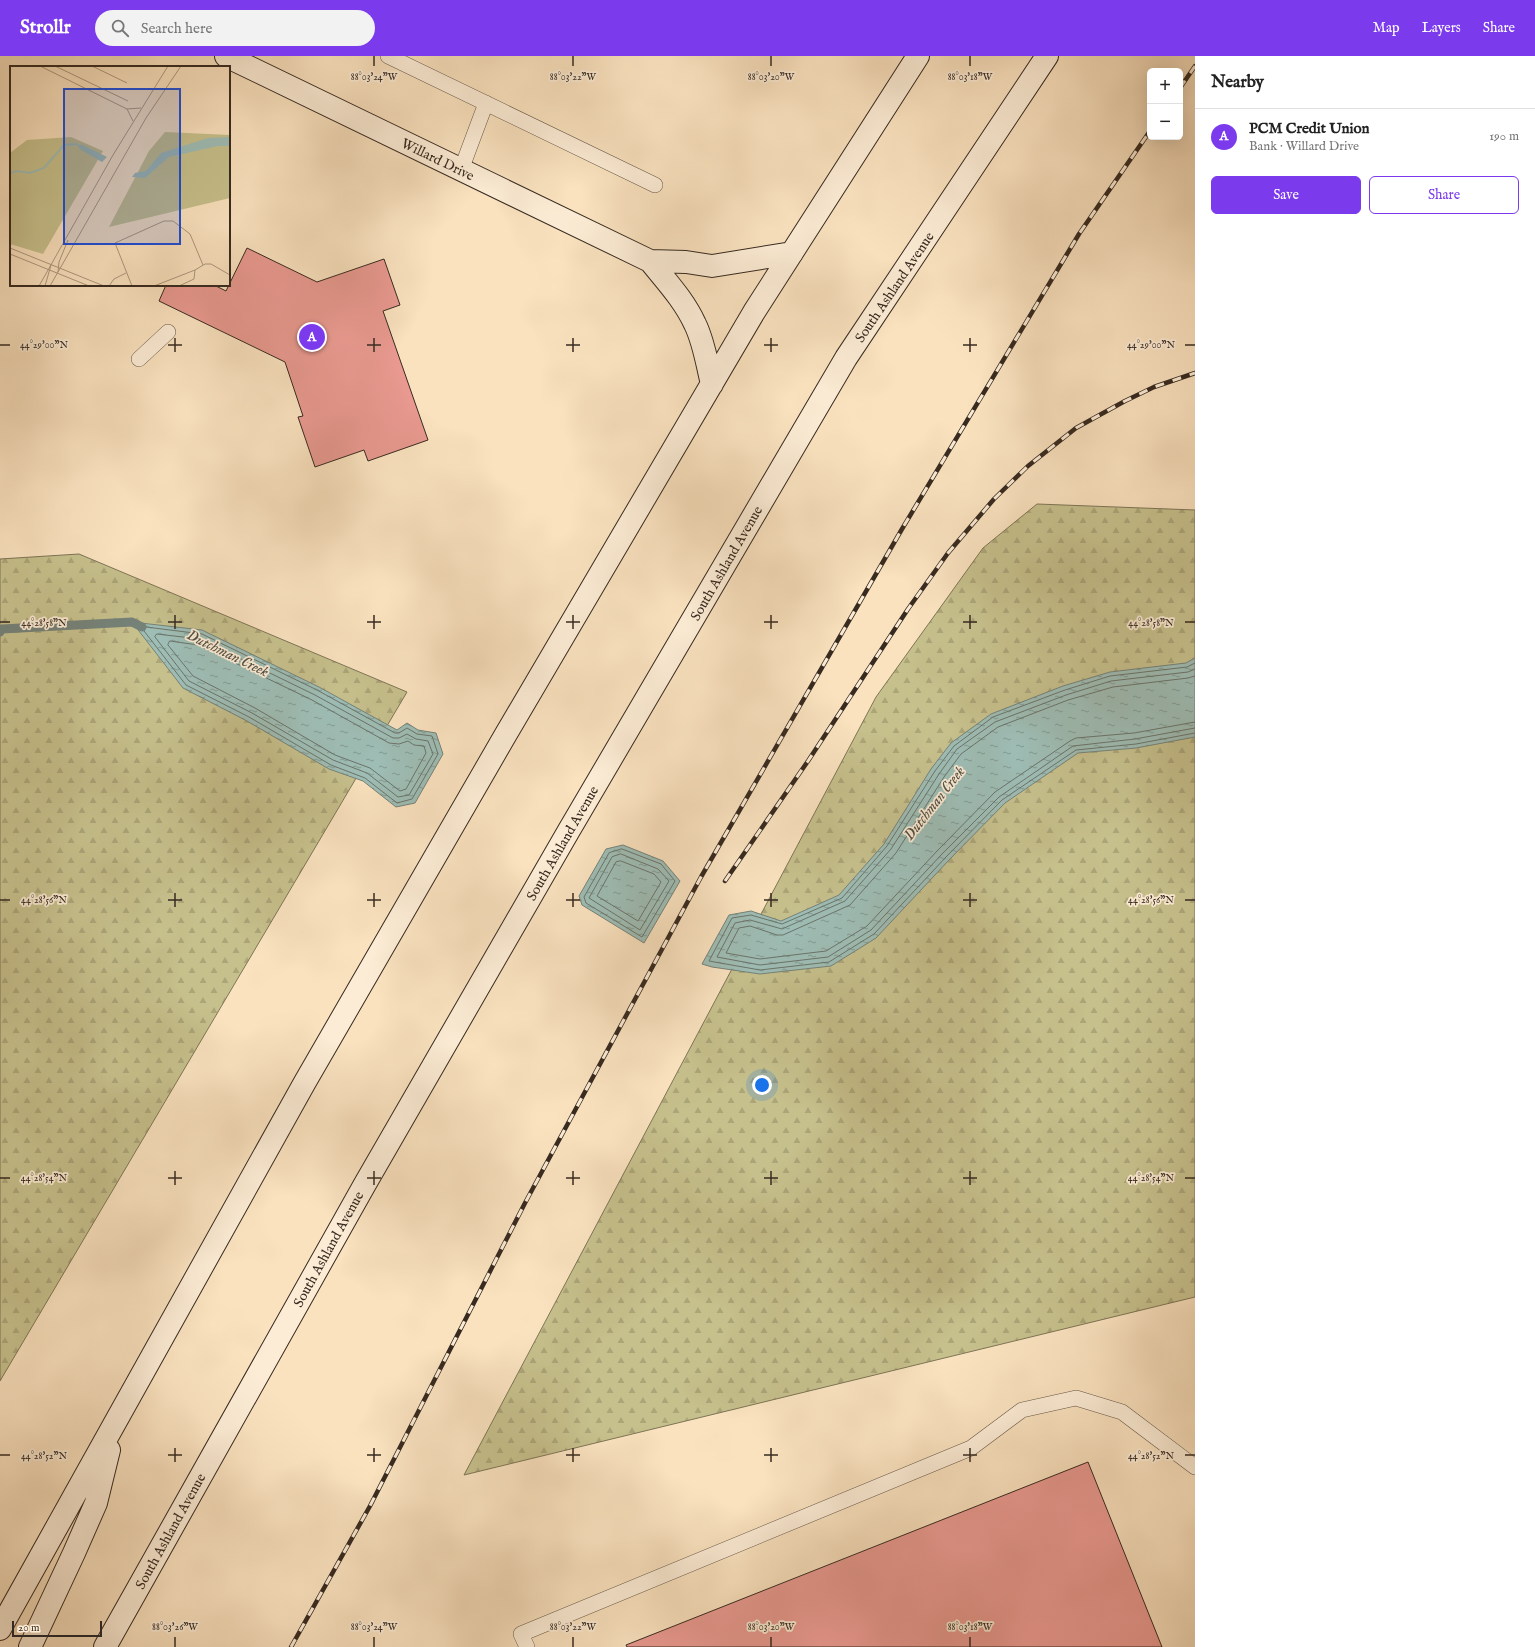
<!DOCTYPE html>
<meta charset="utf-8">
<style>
:root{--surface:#fff;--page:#f2f2f2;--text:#222;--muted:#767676;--line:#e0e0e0;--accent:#7c3aed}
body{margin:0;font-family:"IM FELL English",serif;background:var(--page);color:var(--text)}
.controls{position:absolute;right:12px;top:12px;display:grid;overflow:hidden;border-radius:6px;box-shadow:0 4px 16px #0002}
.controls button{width:36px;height:36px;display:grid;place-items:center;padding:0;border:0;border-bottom:1px solid var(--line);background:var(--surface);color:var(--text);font:20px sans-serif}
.scale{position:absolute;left:12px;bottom:10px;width:90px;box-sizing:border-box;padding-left:4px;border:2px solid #372a20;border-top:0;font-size:11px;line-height:14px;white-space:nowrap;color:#372a20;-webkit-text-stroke:3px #fcecd5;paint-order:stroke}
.you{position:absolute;left:762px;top:1029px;width:14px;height:14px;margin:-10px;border:3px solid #fff;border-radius:50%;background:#1a73e8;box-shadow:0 0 0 6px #1a73e833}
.badge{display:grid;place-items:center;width:26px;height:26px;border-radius:50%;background:var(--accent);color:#fff;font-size:13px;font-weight:700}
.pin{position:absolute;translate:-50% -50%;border:2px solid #fff;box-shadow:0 1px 4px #0006}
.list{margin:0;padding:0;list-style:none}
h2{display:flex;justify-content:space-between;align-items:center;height:52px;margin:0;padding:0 16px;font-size:17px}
h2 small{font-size:13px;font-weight:400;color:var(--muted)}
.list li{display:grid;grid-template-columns:26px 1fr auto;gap:12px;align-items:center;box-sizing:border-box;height:56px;padding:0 16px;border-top:1px solid var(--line)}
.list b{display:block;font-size:15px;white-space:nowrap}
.list p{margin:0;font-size:13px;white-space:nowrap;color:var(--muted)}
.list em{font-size:13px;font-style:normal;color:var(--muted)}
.actions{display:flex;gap:8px;padding:12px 16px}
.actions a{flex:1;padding:9px 0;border:1px solid var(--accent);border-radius:6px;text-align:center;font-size:14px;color:var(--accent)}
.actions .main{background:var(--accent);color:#fff}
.icon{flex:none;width:22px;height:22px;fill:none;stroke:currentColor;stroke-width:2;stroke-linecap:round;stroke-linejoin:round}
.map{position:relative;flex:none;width:1195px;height:1591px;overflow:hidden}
header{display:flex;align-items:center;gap:24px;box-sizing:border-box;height:56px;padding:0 20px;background:var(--accent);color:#fff}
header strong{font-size:19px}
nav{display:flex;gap:22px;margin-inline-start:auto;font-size:14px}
.search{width:280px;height:36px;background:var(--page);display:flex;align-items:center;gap:10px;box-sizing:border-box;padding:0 14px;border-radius:22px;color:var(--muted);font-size:15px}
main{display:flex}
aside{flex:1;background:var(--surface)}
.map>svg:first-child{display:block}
.forest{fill:url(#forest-firs);stroke:#7e7556}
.water{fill:url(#water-ripples);stroke:#758279}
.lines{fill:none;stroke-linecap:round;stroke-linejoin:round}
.shore{stroke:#6a746a;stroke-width:1}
.stream{stroke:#758279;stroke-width:9}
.building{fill:#e99990;stroke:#372a20}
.lane-casing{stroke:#685848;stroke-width:16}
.secondary-casing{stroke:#372a20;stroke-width:24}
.lane{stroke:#fcecd5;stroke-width:15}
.secondary{stroke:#fcecd5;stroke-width:22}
.rail-casing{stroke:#372a20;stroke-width:4.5}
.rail{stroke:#fcecd5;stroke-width:3;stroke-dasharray:9;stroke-linecap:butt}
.ticks{fill:none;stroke:#372a20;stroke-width:1.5}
.labels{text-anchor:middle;stroke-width:3.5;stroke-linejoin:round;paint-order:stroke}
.street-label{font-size:14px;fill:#372a20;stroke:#fcecd5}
.water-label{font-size:15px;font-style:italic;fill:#514f45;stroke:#fcecd5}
.inset-river{fill:none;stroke:#9ebdb5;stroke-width:2}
.inset-road{fill:none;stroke:#ac987f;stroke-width:1}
.view{fill:#1d4ed8;fill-opacity:0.15;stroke:#1d4ed8;stroke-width:2}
.inset-edge{fill:none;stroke:#372a20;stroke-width:2}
.ticks-label{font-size:10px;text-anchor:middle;fill:#372a20;stroke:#fcecd5;stroke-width:3.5;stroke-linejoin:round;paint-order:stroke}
</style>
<header>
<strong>Strollr</strong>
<div class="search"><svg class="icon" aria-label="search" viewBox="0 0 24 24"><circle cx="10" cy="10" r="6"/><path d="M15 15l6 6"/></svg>Search here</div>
<nav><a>Map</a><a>Layers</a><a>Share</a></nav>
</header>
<main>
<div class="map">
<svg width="1195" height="1591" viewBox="0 0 1195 1591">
<defs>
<pattern id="forest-firs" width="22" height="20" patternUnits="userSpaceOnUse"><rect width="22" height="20" fill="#c6c08c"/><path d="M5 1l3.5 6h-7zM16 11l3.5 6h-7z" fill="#aba578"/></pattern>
<pattern id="water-ripples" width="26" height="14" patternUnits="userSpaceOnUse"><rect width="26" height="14" fill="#9ebdb5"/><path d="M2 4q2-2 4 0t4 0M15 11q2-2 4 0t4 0" fill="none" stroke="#829a93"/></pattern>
</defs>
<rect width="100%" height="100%" fill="#fae2bf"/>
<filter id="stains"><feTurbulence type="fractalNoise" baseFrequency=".005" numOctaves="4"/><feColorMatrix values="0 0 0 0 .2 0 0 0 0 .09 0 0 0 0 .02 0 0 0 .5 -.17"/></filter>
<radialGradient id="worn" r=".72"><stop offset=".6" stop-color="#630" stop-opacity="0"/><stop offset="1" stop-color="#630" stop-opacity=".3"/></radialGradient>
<!-- forest -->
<path class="forest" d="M1037,448L1195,454V1241L464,1419L876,641L983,492Z
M79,498L407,636L0,1325V503Z"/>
<!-- water -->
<path class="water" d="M132,566L202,574L319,631L397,674L407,667L418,674L436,677L443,698L415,747L396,751L363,725L329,713L247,665L183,632Z
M1195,602V681L1136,692L1078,697L1005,747L949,804L876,882L831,910L760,918L712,911L702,908L729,859L751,855L781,865L839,839L884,788L931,713L951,687L991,658L1063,630L1110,616L1186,607Z
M623,789L663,805L680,825L644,887L582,849L579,840L606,793Z"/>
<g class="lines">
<!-- shore -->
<path class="shore" d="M146,571L202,578L317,634L395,677H399L407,672L417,678L432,680L438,698L412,743L397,747L365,722L331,709L249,661L186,629L144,575V572Z
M157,578L200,583L315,639L393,682H399L407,678L416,683L428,685L433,698L409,739L398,741L367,717L333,704L252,657L189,625L155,581Z
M170,585L198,589L312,644L389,687L399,688L408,685L414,689L424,690L426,697L406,733L400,735L370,712L335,699L255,652L193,620L168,589Z
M1195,607L1187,611L1110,620L1065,634L993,661L954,690L935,715L887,790L842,842L782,868L751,859L732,862L709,905L760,914L829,906L874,878L946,801L1002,744L1076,694L1136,688L1195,677
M1195,613L1188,616L1111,625L1066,639L995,666L957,693L939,718L891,793L845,845L782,873L750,864L735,867L717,901L760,909L828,901L871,874L942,798L999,741L1073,690L1135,683L1195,672
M1195,620L1188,622L1113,631L1068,644L998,671L961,698L944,721L896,797L850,849L783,879H777L750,870L739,872L726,897L760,903L826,895L867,870L938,794L995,736L1070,685L1076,682L1134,677L1195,666
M622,793L661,808L675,825L642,881L586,847L584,841L609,797Z
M621,798L658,813L669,825L640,874L589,842L612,801Z
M621,805L654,818L661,826L638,865L597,840L616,806Z"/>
<!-- stream -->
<path class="stream" d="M0,576L2,573L132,566L142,571"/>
</g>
<!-- building -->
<path class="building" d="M247,192L317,226L384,203L400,249L383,255L428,384L368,405L364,394L315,411L298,361L303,360L285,306L159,245L166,229H214L226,235Z
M1088,1406L1162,1591H627L626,1589Z"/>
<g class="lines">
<!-- lane casing -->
<g class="lane-casing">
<path id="lane" d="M388,0L655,129
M461,114L486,47
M139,303L168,276
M527,1591L521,1578L971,1392L1022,1354L1076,1342L1122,1356L1195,1411"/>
</g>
<!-- secondary casing -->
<g class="secondary-casing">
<path id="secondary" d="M226,0L650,205L686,206L712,210L792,197
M650,205C666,225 684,244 695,268C704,286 707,308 712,328
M0,1573L305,1026L506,678L754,256L918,0
M30,1591L74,1497L96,1447L109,1394
M105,1591L365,1128L568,776L846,302L1047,0"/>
</g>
<!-- lane -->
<use href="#lane" class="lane"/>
<!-- secondary -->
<use href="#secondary" class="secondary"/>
<!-- rail casing -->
<g class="rail-casing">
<path id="rail" d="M1180,32L1195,10
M725,825L808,705L908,553L948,497L994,443L1028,410L1076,372L1125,345L1154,331L1195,317
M291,1591L370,1450L525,1147L701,821L902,473L1079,178L1150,75"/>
</g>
<!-- rail -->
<use href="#rail" class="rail"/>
</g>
<!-- ticks -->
<path class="ticks" d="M374,0V10M573,0V10M771,0V10M970,0V10M175,282V296M374,282V296M573,282V296M771,282V296M970,282V296M0,289H10M168,289H182M367,289H381M566,289H580M764,289H778M963,289H977M1185,289H1195M175,559V573M374,559V573M573,559V573M771,559V573M970,559V573M0,566H10M168,566H182M367,566H381M566,566H580M764,566H778M963,566H977M1185,566H1195M175,837V851M374,837V851M573,837V851M771,837V851M970,837V851M0,844H10M168,844H182M367,844H381M566,844H580M764,844H778M963,844H977M1185,844H1195M175,1115V1129M374,1115V1129M573,1115V1129M771,1115V1129M970,1115V1129M0,1122H10M168,1122H182M367,1122H381M566,1122H580M764,1122H778M963,1122H977M1185,1122H1195M175,1392V1406M374,1392V1406M573,1392V1406M771,1392V1406M970,1392V1406M0,1399H10M168,1399H182M367,1399H381M566,1399H580M764,1399H778M963,1399H977M1185,1399H1195M175,1581V1591M374,1581V1591M573,1581V1591M771,1581V1591M970,1581V1591"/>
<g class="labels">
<!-- street labels -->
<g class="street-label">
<text transform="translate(438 103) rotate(26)" y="5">Willard Drive</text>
<text transform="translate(894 231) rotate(-56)" y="5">South Ashland Avenue</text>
<text transform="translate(726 507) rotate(-60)" y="5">South Ashland Avenue</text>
<text transform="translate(562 787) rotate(-60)" y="5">South Ashland Avenue</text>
<text transform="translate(328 1193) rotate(-61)" y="5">South Ashland Avenue</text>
<text transform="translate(170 1475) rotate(-61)" y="5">South Ashland Avenue</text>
</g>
<!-- water labels -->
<g class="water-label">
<text transform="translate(228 597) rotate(26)" y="5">Dutchman Creek</text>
<text transform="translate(934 747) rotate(-52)" y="5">Dutchman Creek</text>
</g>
</g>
<!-- overview -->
<g transform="translate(10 10)">
<rect width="220" height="220" fill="#fae2bf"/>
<path d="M155,66L220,69V132L99,161L139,85ZM61,71L93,85L33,188L0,178V87L17,74Z" fill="#c6c08c"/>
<path d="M220,71V80H208L159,91L135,112L122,111L125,107L136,105L151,87L198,72ZM66,78L73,79L97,91L92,96L71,84Z" fill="#9ebdb5"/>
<path class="inset-river" d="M0,107L7,105L20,107L34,102L54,79L67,78"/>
<path class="inset-road" d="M30,0L117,43L131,42M45,0L118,35M82,0L117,17M117,43L123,55M0,182L94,220M0,188L79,220M48,206L49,196L58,174M29,220L103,89L158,0M35,220L41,199M40,220L136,52L171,0M99,220L104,213L116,207M122,220L105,177L154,155H163L180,168L193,199M144,220L185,204M169,220L184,213L185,204L195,198H201L220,209"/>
<path class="view" d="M54,23H170V178H54Z"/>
<rect width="220" height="220" class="inset-edge"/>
</g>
<g class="ticks-label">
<text x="374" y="24">88°03'24"W</text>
<text x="573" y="24">88°03'22"W</text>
<text x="771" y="24">88°03'20"W</text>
<text x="970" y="24">88°03'18"W</text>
<text x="44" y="292">44°29'00"N</text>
<text x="1151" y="292">44°29'00"N</text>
<text x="44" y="570">44°28'58"N</text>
<text x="1151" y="570">44°28'58"N</text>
<text x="44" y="847">44°28'56"N</text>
<text x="1151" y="847">44°28'56"N</text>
<text x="44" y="1125">44°28'54"N</text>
<text x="1151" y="1125">44°28'54"N</text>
<text x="44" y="1403">44°28'52"N</text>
<text x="1151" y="1403">44°28'52"N</text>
<text x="175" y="1574">88°03'26"W</text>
<text x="374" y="1574">88°03'24"W</text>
<text x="573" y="1574">88°03'22"W</text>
<text x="771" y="1574">88°03'20"W</text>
<text x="970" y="1574">88°03'18"W</text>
</g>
<rect width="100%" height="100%" filter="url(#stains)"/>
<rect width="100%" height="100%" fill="url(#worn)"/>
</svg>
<div class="controls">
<button>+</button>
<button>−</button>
</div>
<div class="scale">20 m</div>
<div class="you"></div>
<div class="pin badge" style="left:312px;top:281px">A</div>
</div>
<aside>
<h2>Nearby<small></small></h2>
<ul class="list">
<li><span class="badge">A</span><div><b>PCM Credit Union</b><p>Bank · Willard Drive</p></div><em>190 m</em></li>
</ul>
<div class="actions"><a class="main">Save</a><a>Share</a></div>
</aside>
</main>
